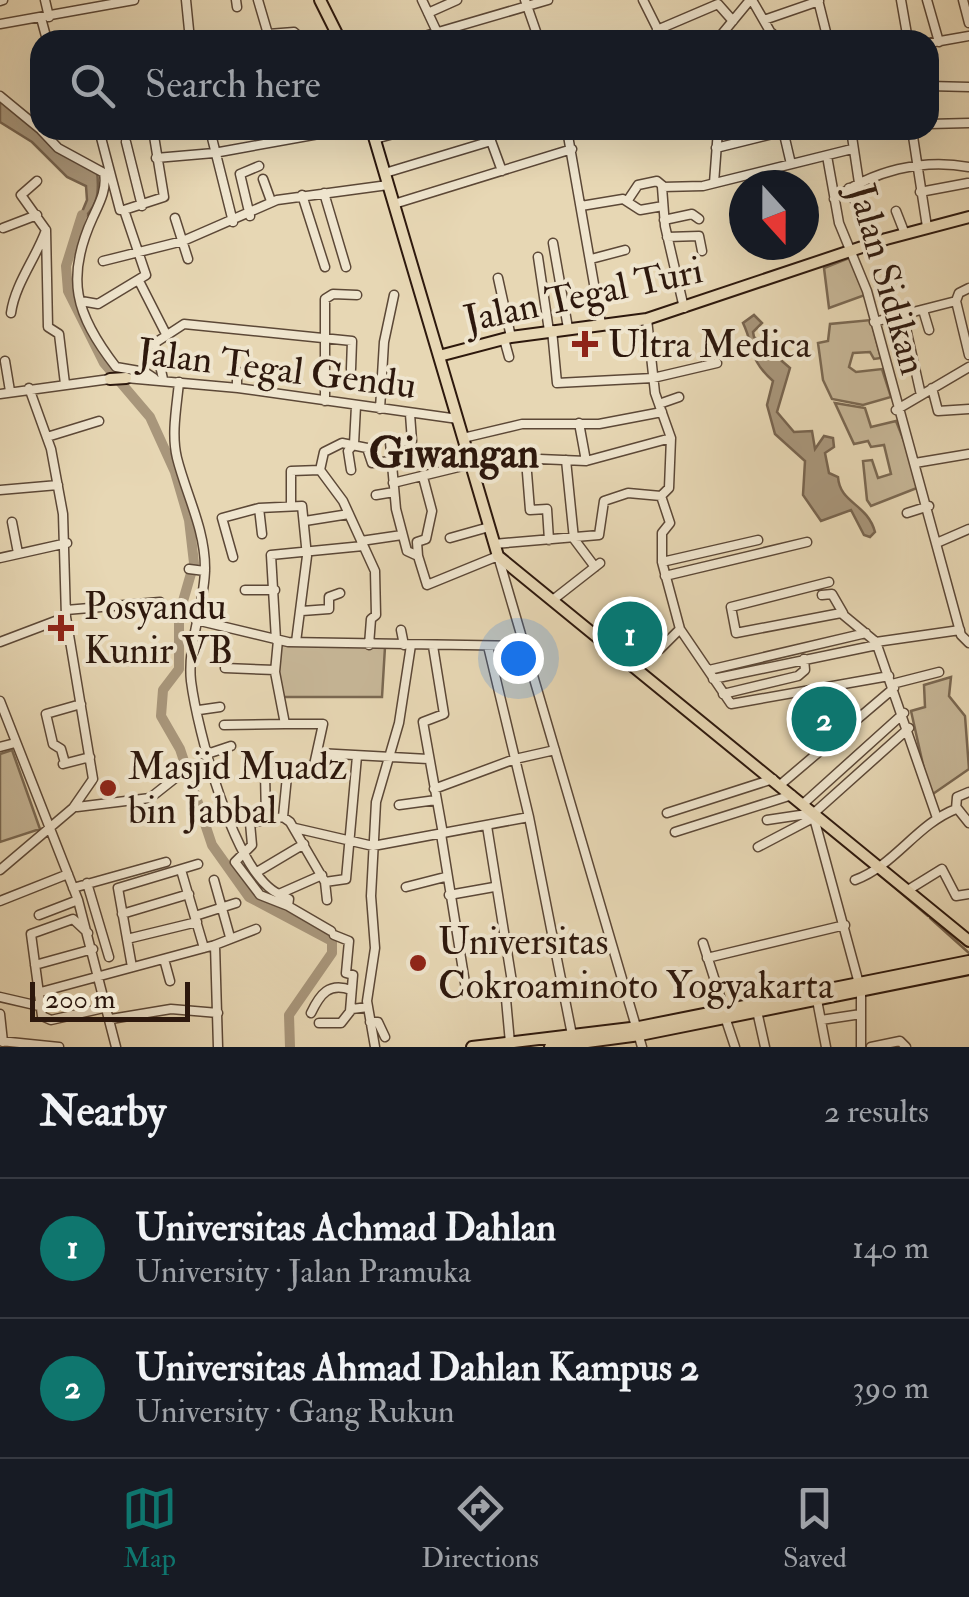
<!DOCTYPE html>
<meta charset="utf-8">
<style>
:root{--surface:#171b24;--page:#242831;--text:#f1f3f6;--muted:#9ea1a6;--line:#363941;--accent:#0f766e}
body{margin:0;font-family:"IM FELL Double Pica",serif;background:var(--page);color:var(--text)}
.compass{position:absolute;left:729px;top:170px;width:90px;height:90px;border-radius:50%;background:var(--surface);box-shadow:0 10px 40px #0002;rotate:159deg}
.scale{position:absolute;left:30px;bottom:25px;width:160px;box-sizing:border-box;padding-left:10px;border:5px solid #2d180d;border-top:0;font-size:28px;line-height:35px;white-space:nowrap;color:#2d180d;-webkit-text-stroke:8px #efe5ce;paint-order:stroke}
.you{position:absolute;left:518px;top:658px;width:35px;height:35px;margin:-25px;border:8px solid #fff;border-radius:50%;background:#1a73e8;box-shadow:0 0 0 15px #1a73e833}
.badge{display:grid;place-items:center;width:65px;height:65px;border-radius:50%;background:var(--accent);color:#fff;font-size:32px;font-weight:700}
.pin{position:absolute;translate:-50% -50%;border:5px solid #fff;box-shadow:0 2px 10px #0006}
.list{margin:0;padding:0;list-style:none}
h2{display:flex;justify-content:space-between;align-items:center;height:130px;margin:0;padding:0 40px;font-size:42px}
h2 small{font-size:32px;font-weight:400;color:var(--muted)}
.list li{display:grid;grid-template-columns:65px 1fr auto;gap:30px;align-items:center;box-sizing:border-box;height:140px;padding:0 40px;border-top:2px solid var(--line)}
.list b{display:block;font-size:38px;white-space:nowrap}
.list p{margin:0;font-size:32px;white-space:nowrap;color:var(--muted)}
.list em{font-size:32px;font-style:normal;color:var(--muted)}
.icon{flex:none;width:55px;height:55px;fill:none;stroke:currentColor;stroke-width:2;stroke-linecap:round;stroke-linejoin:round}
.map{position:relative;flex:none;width:969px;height:1047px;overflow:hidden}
.search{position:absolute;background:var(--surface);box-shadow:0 10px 40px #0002;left:30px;right:30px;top:30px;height:110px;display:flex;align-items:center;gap:25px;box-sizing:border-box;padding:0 35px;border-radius:30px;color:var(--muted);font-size:38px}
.sheet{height:410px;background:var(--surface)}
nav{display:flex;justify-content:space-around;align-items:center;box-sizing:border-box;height:140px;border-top:2px solid var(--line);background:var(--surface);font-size:28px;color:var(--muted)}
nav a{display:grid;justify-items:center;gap:5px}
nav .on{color:var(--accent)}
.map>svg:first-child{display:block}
.green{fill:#c7b798;stroke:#7a6852;stroke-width:2.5}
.water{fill:#a8967b;stroke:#77644f;stroke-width:2.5}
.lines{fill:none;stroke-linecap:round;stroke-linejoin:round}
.stream{stroke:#77644f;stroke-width:2.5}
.river{stroke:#a8967b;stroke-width:10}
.minor-casing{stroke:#5c4837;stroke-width:11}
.major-casing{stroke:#2d180d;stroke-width:14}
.minor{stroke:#efe5ce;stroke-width:8}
.major{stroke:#e7d7b4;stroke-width:10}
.poi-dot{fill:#8f2418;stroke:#efe5ce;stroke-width:4}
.labels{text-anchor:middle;stroke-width:8;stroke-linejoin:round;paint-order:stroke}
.street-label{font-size:38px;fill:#2d180d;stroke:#efe5ce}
.poi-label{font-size:38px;fill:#2d180d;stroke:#efe5ce;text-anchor:start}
.quarter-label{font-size:42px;font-weight:bold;fill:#2d180d;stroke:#efe5ce}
</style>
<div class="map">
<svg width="969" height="1047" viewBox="0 0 969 1047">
<rect width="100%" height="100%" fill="#e7d7b4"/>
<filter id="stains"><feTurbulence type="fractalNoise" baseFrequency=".002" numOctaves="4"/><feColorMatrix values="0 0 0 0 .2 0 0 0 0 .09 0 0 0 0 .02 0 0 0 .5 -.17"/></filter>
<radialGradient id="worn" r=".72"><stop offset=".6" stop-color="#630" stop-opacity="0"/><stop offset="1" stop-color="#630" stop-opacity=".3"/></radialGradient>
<!-- green -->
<path class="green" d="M854,256L865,295L829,308L824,268Z
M871,320L881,358L874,359L870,352L853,353L849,367L856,372L882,369L891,397L863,405L832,399L823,380L818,343L828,341L830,324Z
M835,403L865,408L871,427L896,421L922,486L871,506L867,500L863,461L872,460L878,478L891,474L884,445L871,447L868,441L854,444Z
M280,643L385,647L382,697H282L276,671Z
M951,677L949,696L965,716L969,769L930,796L911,711L925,707L924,685Z
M12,750L40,829L0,842V754Z"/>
<!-- water -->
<path class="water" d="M0,97L25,115L58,151L97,171C100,196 97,209 77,224L87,200L86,186L67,177L32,142L0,122Z
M754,315L762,323L753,332L754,337L790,368L777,412L794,432L812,431L815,449L824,436L833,438L834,447L825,453L829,473L838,477C840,504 867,503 875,532L870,537L864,535L851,510L821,521L803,495L805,461L775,434L767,405L773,381C748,359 755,348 743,323Z"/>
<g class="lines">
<!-- stream -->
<path class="stream" d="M879,874L928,916
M930,918L969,953"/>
<!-- river -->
<path class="river" d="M82,215L66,266L68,291L104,363L150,417L175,472L189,520L194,563L179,615V669L163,690L161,716L180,749L212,845L249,897L332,941V953L289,1015L290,1047"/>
<!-- minor casing -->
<g class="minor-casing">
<path id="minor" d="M45,0L49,17
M186,0L190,40
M236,0L237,7
M258,0L268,34
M422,0L437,32
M525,0L539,40
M643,0L663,40
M752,0L775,40
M818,0L828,40
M901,0L908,40
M927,0L939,42
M963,0L969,23
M0,1L3,0
M428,13L457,0
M41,18L47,40
M764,20L819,1
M0,24L134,0
M657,30L718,4L733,21
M268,34L294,32L303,40
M411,40L548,0
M717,40L750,0
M749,40L772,33
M929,43L969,36
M929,86L969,87
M0,96L40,129
M929,124L969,123
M41,130L58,148L104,173C107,189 100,202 93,217C65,278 75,314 116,367L145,372L154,378
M210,130L233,222
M487,130L502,171
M567,130L601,324
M783,130L791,164
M851,130L859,183
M912,130L927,227
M375,139L408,130
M126,142L142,206
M716,148L789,130
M827,156L839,223L867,291L961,635L969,643
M156,158L214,153L341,130
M385,173L491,141
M263,179L271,201
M714,183L718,130
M849,188L874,243
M920,192L968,183
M324,193L346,267
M302,195L325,267
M834,199C872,171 922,158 969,167
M628,200L638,185L657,181L663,186
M394,204L572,149
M581,206L623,199L640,210L663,206
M124,210L164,197L153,130
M896,211L905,234
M250,216L240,174L259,166
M175,218L188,259
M664,220L692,214L699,219
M3,228L37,215
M46,230L48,327L59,334L65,384
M667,237L699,236L702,251
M553,243L568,328
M538,257L549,331
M591,259L625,250
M103,261L183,241L277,200L388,185
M498,278L511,337
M139,281L166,334
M969,288L959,293L956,301L969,355
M81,301L98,304L146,275L124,210H120L99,130
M684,308L665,226L662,187L703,186L852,149
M923,310L929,330
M11,313C15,284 36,258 46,230L21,195L37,181
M903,315L921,395
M874,322L956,301
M552,330L557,383L653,378L717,363
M504,339L509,357
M5,361L10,391
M237,371V388
M126,378L238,388L458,419
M163,379L155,343L184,324L352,341L351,369
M179,382C177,405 171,434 177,458C186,494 205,529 205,568C205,605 187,643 191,681C197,728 234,874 279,894
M932,388L938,411L969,409
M0,394L110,379
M325,401V299L333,294L357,295
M659,404L679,397
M380,409L384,342L394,295
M896,410L969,367
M579,423L586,461
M47,437L99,421
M463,438L522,424H599L662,412
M516,458L586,461L671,438
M526,460L530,510L547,509L549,540
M566,460L574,539L595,567
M915,463L969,454
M320,470L343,501L375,571L376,615L371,619L369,645
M320,470L324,452L342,443L367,448L372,463L391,461
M351,470L348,451L354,444L356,406
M393,483L471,464
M0,490L58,485
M376,495L394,492
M661,496L670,523L662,533V562L680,629L731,704L889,676
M291,504V471L320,470
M259,508L262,534
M907,513L929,506
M305,521L349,514
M12,522L18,553
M450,538L489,527
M361,541L402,535
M939,542L969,529
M494,544L599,535L604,501L628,493L661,496L669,488L671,438L655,393L647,319
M407,551L418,556L427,585L498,556L642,1047
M407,551L396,509L390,442L412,441L410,414
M418,556L417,542L426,539L432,511L423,477
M233,557L222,518L259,508L302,506L307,556L296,642
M0,558L67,543
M662,562L758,540
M189,569L205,571
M665,576L807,542
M829,582L731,607L736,633L841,613L876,642L937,818
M245,590H275
M822,595L832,594L843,613
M554,599L600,563
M66,610L160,602
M302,611L329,609V597L340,593
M196,620L288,642L524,646
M401,630L404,645
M276,640L271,555L363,546
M0,642L66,617
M876,642L960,630
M433,646L444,714L423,722L443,834
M488,646L529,817L572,1035
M660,649L680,629
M225,668L275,670
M709,670L866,633
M713,679L877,645
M892,684L939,672
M723,694L798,676L805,670L804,659
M0,701L78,900L116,1047
M199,710L220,707
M224,725L285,724
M0,747L15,743
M318,753L428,759
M204,755L231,746
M65,763L61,749L53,744L46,714L81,704
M63,764L90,757
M780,785L894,688
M434,789L515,759L555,750
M803,804L904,713
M399,805L436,800
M77,807L150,798L174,779
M957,808L969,823
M667,813L773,779
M283,817L288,766
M814,818L861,991V1047
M266,819L265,772L314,765L323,724H285L275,672L278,640
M767,820L814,813L909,728
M487,826L512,982L505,988
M295,828L373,846L529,817
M675,832L792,795
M441,834L466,989L505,988
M758,847L815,817
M0,870L73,808L93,779L66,617L63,514L51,449L29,388
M181,870L204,948
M257,872L304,844
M322,875L279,894L289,899L288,906L331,931
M214,880L230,937
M855,880C894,866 917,824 956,809L957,797L969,792
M325,882L346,879L357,756
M87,883L109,957
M406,887L445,877
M73,888L166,862
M908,890L942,869L956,896L969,894
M449,895L494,887
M0,901L68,874
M288,906L260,895L235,862L252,845L250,823L283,817L290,822L325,882L327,900
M122,914L189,894
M39,915L78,900
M195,916L236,903
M88,933L73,919L31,934L42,1016L51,1020L108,1007
M334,935L349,941L346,973L353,975L350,1011
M127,939L197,922
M703,943L724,1009
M215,945L218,1047
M707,958L845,925
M164,959L170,981
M35,965L93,949
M132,967L118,888L198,864
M505,988L510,1043
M37,993L215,945L256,929
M542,994L562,991
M0,997L39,1006
M817,1000L826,1047
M757,1011L765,1047
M311,1013C320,994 329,982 351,990
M0,1014L3,1042
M725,1017L735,1047
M111,1019L171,1009L218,1013
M821,1020L861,1014
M370,1022H378L385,1037
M319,1023H341L352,1009L368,1007
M0,1041L59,1047
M375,1047L367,1001L375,948L371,896L376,802L399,723L411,645
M871,1047L900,1041L906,1047"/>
</g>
<!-- major casing -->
<g class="major-casing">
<path id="major" d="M320,0L340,40
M372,130L498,556L969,941
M439,356L511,337L647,319L886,239L969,217
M110,379L126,378
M472,1047L639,1027L969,961
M550,1047L640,1035L969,969"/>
</g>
<!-- minor -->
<use href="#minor" class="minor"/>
<!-- major -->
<use href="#major" class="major"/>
</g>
<!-- markers -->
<g class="poi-dot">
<path d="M580 329h10v10h10v10h-10v10h-10v-10h-10v-10h10z"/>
<path d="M56 613h10v10h10v10h-10v10h-10v-10h-10v-10h10z"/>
<circle cx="108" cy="788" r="10"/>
<circle cx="418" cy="963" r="10"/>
</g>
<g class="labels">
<!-- street labels -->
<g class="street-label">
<text transform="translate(888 279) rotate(74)" y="13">Jalan Sidikan</text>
<text transform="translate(583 294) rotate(-12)" y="13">Jalan Tegal Turi</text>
<text transform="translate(277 368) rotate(7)" y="13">Jalan Tegal Gendu</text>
</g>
<!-- poi labels -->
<g class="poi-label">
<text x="608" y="357">Ultra Medica</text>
<text x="84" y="619">Posyandu<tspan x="84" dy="44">Kunir VB</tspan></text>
<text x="128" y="779">Masjid Muadz<tspan x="128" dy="44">bin Jabbal</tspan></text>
<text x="438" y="954">Universitas<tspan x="438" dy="44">Cokroaminoto Yogyakarta</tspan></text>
</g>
<!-- quarter labels -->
<g class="quarter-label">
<text x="454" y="467">Giwangan</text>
</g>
</g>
<rect width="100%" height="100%" filter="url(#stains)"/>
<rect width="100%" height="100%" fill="url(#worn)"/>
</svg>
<svg class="compass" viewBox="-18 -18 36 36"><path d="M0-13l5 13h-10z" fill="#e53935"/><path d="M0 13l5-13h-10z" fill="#9ea1a6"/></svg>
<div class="scale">200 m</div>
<div class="you"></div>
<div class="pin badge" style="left:630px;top:634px">1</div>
<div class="pin badge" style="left:824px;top:719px">2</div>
<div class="search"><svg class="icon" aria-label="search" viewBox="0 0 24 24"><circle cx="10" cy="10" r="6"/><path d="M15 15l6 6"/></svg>Search here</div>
</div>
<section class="sheet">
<h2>Nearby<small>2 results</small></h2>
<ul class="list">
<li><span class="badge">1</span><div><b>Universitas Achmad Dahlan</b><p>University · Jalan Pramuka</p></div><em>140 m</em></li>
<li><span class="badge">2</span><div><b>Universitas Ahmad Dahlan Kampus 2</b><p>University · Gang Rukun</p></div><em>390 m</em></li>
</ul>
</section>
<nav>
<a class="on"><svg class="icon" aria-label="map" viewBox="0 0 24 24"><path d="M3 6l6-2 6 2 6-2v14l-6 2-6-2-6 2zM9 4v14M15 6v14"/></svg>Map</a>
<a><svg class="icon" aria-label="directions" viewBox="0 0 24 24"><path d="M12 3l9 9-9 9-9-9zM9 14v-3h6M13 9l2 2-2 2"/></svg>Directions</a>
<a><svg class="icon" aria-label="saved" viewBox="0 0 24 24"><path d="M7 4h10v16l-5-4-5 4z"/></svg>Saved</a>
</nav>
